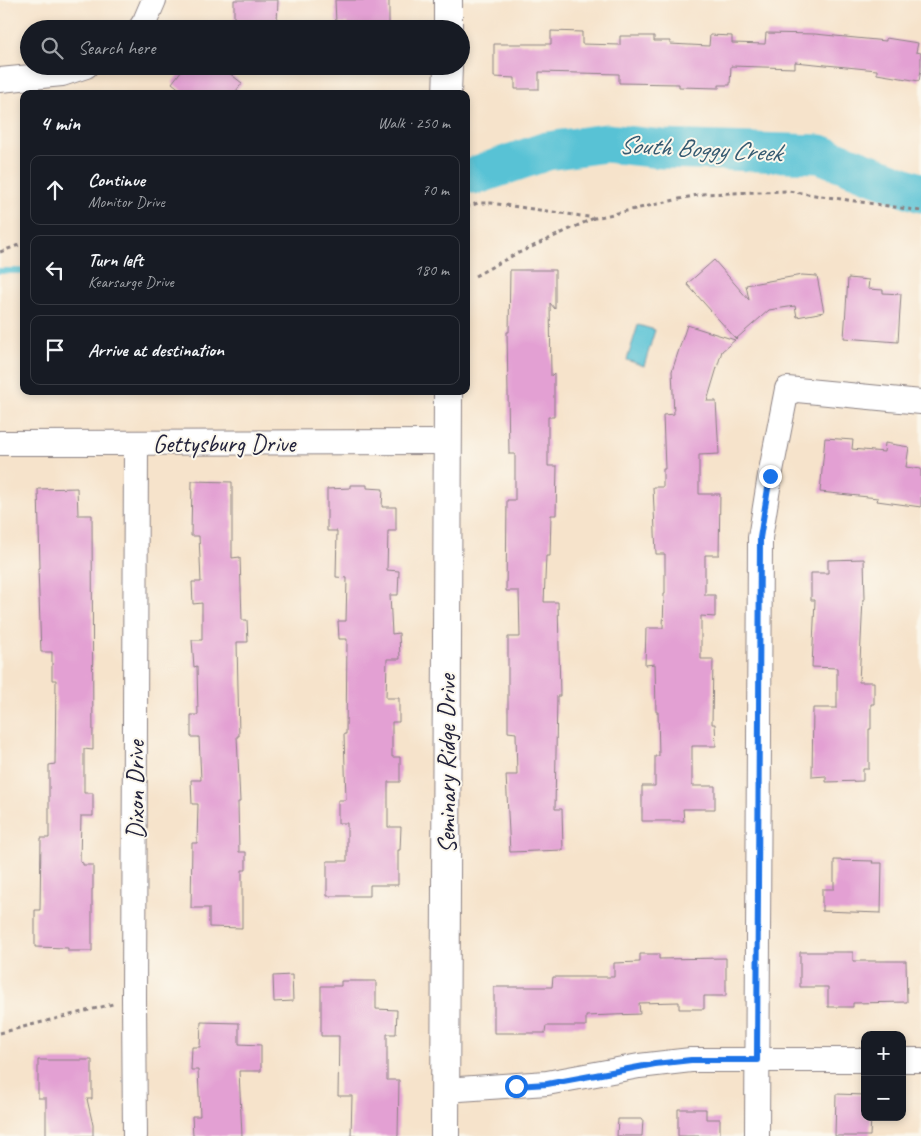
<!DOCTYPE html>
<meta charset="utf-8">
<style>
:root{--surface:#171b24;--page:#242831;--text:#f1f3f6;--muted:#9ea1a6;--line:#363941}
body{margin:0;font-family:Caveat,sans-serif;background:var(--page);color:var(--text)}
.controls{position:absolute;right:15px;bottom:15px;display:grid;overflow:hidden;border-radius:10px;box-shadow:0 2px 8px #0003}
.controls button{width:45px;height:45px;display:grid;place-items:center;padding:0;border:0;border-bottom:1px solid var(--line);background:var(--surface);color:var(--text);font:25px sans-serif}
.stop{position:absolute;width:15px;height:15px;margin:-11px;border:4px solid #1a73e8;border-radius:50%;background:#fff}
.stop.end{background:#1a73e8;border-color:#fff;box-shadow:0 1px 5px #0008}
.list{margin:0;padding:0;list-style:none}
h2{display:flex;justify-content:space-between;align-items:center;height:65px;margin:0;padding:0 20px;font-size:21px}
h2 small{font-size:16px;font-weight:400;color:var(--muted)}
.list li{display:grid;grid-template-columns:32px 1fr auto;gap:15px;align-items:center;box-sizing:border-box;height:70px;margin:0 10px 10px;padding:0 10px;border:1px solid var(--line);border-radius:10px}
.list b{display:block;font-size:19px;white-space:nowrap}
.list p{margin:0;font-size:16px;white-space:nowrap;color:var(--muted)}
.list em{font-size:16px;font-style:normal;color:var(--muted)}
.icon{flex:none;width:28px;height:28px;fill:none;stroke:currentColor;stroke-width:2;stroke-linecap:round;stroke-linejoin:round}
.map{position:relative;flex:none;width:921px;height:1136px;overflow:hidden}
.search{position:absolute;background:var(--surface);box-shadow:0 2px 8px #0003;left:20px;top:20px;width:450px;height:55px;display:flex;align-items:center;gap:12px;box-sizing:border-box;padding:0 18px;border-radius:28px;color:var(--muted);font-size:19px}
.panel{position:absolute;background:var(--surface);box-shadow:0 2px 8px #0003;left:20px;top:90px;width:450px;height:305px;border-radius:10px}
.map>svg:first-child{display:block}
.water{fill:#59c2d5;stroke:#3e7288}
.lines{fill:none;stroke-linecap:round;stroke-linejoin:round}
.stream{stroke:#59c2d5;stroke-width:6}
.river{stroke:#59c2d5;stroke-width:39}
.building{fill:#e3a0d3}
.street-casing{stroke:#8c8283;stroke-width:26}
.secondary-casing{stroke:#8c8283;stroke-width:30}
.path{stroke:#8c8283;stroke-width:3;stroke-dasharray:4 4;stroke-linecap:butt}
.street{stroke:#fff;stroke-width:24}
.secondary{stroke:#fff;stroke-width:28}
.route{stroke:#1a73e8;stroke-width:6}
.labels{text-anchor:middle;stroke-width:4;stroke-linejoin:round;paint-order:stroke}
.street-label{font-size:25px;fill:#22223b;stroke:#fbf7ec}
.water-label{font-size:26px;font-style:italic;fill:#355a71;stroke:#fbf7ec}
</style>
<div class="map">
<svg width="921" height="1136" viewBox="0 0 921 1136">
<rect width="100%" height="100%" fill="#fbf7ec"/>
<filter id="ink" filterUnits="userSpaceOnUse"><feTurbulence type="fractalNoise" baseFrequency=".02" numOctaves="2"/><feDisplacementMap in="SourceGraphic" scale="10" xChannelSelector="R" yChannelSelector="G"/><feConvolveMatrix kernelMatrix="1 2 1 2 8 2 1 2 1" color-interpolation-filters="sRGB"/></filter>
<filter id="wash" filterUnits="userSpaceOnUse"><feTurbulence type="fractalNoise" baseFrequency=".0096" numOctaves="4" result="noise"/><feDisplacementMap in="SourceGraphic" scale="20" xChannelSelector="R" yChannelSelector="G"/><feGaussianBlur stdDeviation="1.12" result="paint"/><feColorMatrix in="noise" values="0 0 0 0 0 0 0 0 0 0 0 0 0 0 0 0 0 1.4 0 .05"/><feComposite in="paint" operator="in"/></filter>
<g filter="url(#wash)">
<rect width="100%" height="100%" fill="#f6e3cb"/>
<!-- water -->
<path class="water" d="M638,325L655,330L644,366L627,360Z"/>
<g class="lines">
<!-- stream -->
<path class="stream" d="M0,271H24"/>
<!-- river -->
<path class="river" d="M477,175L547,151L606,143L662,149L820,154L921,193"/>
</g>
<g id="blocks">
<!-- building -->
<path class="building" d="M234,0H278L277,22L234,20Z
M335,0H389V29H348V23H336Z
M551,31L582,32V44L620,45V36H654V41H670V44L709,46L710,35L732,36V43L765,44L766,33L815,34L886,41V38L918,43L916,52L921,53V70L919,81L877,74V70L795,62V68L731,66L730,85H719V88L679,87V84L619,83V74L539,72V89H515V78L494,77V44H551Z
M185,66H220L242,83L234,94H186L172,83Z
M714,260L749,300L746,285L802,275L817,276L824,312L797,317L795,306L769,310L736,339L687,284Z
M510,270H555V309L550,303L551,376L554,373V417H548V466H557L556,515H551L550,556H546L544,602H558L560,696H557L555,809H562L563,850L510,852L506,775H517L516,733L508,732V637H520L519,591H506L507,500H515V454H509L507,332H509Z
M848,278L869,280L868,289L883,290V293L901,294L898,342L844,338Z
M687,325L735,340L722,351L707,401H716L719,454L699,455V494H720L719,555H705V595H715V617L701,616V659H713L712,724H715L716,746H692V786H715V809H683L684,821H642V786H655V756H659L658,712H656L655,664L645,665L646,628H663L664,594H665V554H656L653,487H663V469H665L663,415L674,414L672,371Z
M825,438L853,440L852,449L884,452L885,443L909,447L906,467L921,469V507L877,501L878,498L820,492Z
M192,481L232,482V558L240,557L242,620H247L248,642H237L239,736H237L240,802H238L239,852H246V870H242V928L209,927V908H191L192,843H197L198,804H192L191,780H201L199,737H191V715H198L197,666L194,667L192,640H202V603L193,604L192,582H201L199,536H191Z
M350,485H367V488L383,489L382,507H396V531H388L387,570L399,571L398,595H390L392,634L399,633L400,659H387L386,698H399V722H392V757H400V782H388V827H401L400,850H398V885H370V896H327V861H347V823H338V800H346L344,734H346L347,639H339L338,621H346L347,578L336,577L337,531H327V489L350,488Z
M77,488L78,515H92L93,750L84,749V793H93V816H81L80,862L83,863V865H93V889H92V951H68V948L35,947V910H40L41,838H49V765L55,764L56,680H52V652H41L38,568H40L38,489Z
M864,559L865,599H863L859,682H874V704H871V729H869V769H863V781L826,782V776L812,777L813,708H837V668L812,667L815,600H811V573H828V560Z
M834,860L873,861L872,863H882L881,913L822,911V889H834Z
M800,952H853V961H906L907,1002L853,1003V1007H828V987H800Z
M640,954H659V959L726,958V996H704V1009H679V1002L639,1003L640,1014L586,1016V1026H546L545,1033H494V987H552L553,977H614V963L640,962Z
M292,975L293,1001L274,1002L273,976Z
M341,981H376V1009L397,1010L396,1034H387V1080H399L398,1136H351L352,1096H338L339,1036H321V986H341Z
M201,1022L239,1023V1044L261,1045V1071H239L242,1136H193L192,1116H200L198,1070H191L192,1047H200Z
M38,1060H92V1099H87L93,1125V1136H46V1098H38Z
M836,1094L865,1095V1117H871L870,1136H835Z
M678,1109H706V1119H720V1136H678Z
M618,1119H643L642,1136H617Z"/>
</g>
</g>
<g filter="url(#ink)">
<use href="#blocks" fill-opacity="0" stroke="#8c8283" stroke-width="1"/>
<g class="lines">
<!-- street casing -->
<g class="street-casing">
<path id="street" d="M140,29L145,21L154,0
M0,80L62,74L86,66
M0,443L448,442
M902,1060H921
M445,1090L547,1083L639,1066L691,1060H865
M135,1136L134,999L136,443
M757,1136L760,538L770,476L787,389L921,402"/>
</g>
<!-- secondary casing -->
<g class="secondary-casing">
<path id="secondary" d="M448,29V0
M447,94L448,66
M445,1136L448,391"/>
</g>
<!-- path -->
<path class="path" d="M466,207L478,203H491L595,218L702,194L788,191L921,211
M0,252L24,243
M475,276L512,256L594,218
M0,1033L113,1004"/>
<!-- street -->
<use href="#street" class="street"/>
<!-- secondary -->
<use href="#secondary" class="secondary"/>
</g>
</g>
<g class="lines" filter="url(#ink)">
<!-- route -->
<path class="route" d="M516,1086L547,1084L655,1064L691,1060H757L760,538L770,476"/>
</g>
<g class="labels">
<!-- street labels -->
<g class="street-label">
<text x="224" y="452">Gettysburg Drive</text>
<text transform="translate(446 764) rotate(-90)" y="9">Seminary Ridge Drive</text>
<text transform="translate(135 790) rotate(-90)" y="9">Dixon Drive</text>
</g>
<!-- water labels -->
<g class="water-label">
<text transform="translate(700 148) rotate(3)" y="9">South Boggy Creek</text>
</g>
</g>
</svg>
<div class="controls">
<button>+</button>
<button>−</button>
</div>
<div class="stop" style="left:516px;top:1086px"></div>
<div class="stop end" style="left:770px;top:476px"></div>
<div class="search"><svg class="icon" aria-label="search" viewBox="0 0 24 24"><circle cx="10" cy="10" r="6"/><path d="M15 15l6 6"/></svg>Search here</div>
<section class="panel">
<h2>4 min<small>Walk · 250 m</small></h2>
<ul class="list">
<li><svg class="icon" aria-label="ahead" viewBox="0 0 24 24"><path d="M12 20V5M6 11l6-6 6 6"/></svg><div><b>Continue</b><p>Monitor Drive</p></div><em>70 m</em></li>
<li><svg class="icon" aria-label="left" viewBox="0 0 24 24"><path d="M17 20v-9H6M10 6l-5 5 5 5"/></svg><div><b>Turn left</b><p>Kearsarge Drive</p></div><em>180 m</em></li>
<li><svg class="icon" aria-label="arrive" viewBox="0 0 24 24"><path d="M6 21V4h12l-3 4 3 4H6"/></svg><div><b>Arrive at destination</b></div></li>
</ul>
</section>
</div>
